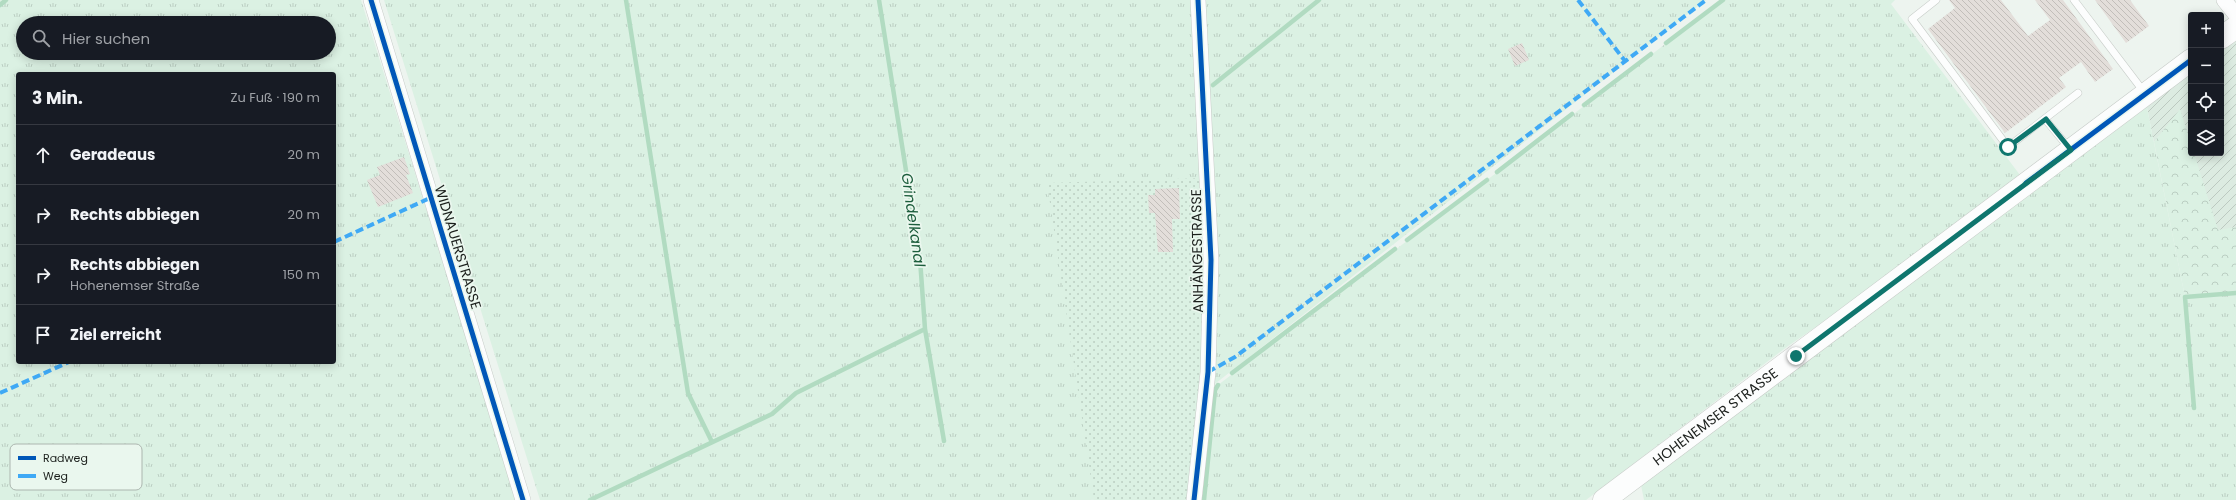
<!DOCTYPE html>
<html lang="de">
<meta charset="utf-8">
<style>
:root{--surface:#171b24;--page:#242831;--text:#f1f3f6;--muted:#9ea1a6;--line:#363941}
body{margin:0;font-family:Poppins,sans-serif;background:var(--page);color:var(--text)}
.controls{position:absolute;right:12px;top:12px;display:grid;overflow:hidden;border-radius:4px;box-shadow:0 2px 10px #0003}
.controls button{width:36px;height:36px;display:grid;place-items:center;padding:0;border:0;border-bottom:1px solid var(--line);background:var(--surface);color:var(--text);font:20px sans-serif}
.stop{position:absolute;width:12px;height:12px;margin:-9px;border:3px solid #0f766e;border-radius:50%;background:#fff}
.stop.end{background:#0f766e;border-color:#fff;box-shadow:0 1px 4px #0008}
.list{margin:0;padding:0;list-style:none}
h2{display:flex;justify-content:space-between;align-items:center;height:52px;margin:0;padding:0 16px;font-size:17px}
h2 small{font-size:13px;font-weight:400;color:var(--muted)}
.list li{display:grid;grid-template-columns:26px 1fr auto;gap:12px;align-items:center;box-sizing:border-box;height:60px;padding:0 16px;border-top:1px solid var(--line)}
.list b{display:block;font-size:15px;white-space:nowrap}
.list p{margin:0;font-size:13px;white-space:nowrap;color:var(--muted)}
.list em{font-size:13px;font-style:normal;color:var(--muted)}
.icon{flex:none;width:22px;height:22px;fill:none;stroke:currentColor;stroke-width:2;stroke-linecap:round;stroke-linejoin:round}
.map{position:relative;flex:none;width:2236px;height:500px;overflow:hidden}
.search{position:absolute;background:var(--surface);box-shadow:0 2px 10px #0003;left:16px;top:16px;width:320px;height:44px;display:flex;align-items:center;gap:10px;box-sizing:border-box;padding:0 14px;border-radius:22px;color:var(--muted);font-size:15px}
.panel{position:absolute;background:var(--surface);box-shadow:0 2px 10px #0003;left:16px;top:72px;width:320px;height:292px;border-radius:4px}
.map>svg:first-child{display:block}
.industrial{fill:url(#industrial-furrows)}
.grass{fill:url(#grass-tufts);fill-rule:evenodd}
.forest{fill:url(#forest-crowns)}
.park{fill:url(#park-dots)}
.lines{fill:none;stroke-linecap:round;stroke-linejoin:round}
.stream{stroke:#b1dbc1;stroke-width:4.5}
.building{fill:url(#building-back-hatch)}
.lane-casing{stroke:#c7ccc8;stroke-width:8}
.street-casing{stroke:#c7ccc8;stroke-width:16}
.primary-casing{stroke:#c7ccc8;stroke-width:23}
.lane{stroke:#fcfdfd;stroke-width:7}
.street{stroke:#fcfdfd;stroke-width:15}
.primary{stroke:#fcfdfd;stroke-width:22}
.quiet{stroke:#3fa9f5;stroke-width:4;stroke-dasharray:8 4;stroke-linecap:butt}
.cycleway-casing{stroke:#eaf7ee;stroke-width:8}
.cycleway{stroke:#0057b8;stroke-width:5}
.route{stroke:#0f766e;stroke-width:5}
.labels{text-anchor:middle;stroke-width:3.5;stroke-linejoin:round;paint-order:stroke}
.street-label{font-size:14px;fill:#1b1f1c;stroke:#eaf7ee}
.water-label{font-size:15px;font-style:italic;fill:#1c5d3c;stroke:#eaf7ee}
.key{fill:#eaf7ee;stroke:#acb6af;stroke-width:1}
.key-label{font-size:11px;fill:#1b1f1c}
</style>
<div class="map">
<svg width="2236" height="500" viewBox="0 0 2236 500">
<defs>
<pattern id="industrial-furrows" width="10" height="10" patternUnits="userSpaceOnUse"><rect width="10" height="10" fill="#dcebe1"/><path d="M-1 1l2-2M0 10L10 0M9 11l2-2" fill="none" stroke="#bcc9c0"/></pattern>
<pattern id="grass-tufts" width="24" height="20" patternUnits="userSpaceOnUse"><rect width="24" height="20" fill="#dbf1e3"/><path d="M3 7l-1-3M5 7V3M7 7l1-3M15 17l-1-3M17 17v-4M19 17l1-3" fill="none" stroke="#bbcec2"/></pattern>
<pattern id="forest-crowns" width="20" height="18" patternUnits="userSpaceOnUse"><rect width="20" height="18" fill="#dbf1e3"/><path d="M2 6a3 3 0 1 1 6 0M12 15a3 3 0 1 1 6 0" fill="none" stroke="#bbcec2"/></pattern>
<pattern id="park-dots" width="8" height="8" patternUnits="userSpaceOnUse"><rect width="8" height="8" fill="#dbf1e3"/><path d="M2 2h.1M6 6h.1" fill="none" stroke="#bbcec2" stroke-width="1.8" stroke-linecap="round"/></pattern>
<pattern id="building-back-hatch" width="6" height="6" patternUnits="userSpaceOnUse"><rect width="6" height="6" fill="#e3deda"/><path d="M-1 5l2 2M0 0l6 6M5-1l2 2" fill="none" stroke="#c2beba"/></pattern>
</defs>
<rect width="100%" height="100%" fill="#edf4ef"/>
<!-- industrial -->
<path class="industrial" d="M2236,27V325L2159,136L2154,142L2146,103L2191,60V153H2221V38Z"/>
<!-- grass -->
<path class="grass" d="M0,0H361L517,500H0ZM23,23H329V53H23ZM18,74H334V362H18Z
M384,0H1319L1210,89L1320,0H1706L1202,394L1206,178L1094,499L1091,500H540Z
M1723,0H1895L1891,4L2026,183L1788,346L1586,500H1204L1215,390L1218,385Z
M2146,103L2185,297L2236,293V500H1644L1641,485Z"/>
<!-- forest -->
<path class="forest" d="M2180,109L2191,144V153H2194L2218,230L2236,227V293L2185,297L2154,142Z"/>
<!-- park -->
<path class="park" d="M1206,178L1209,310L1192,500H1091L1094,499L1047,183Z"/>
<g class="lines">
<!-- stream -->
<path class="stream" d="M626,0L688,393L712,442
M879,0L920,259L925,329L944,441
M0,5L6,0
M1666,43L1723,0
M1213,85L1319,0
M1584,105L1651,54
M1497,172L1572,114
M1407,240L1487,180
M1232,373L1395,249
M2194,408L2185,297L2236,293
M590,500L772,414L796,393L925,329
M1204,500L1215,390L1218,385"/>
</g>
<!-- building -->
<path class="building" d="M1949,0H2001L2028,36L2050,20L2035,0H2063L2113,69L2095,82L2081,62L2059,78L2066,87L2005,133L1928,29L1955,8Z
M2095,0H2130L2149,26L2126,43Z
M1522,43L1529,60L1515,66L1508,49Z
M404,157L410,174L406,175L413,193L378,207L367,180L380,175L377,167Z
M1179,188L1180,219H1172L1173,252H1158L1155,213H1149L1148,195H1155V189Z"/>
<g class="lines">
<!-- lane casing -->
<g class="lane-casing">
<path id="lane" d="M1936,0L1912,19L2008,147L2078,93
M2074,0L2144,92
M2045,119L2069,148"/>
</g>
<!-- street casing -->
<g class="street-casing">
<path id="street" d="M371,0L523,500
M2224,0L2236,15
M1194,500L1208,372L1211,260L1198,0"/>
</g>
<!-- primary casing -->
<g class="primary-casing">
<g id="primary">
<path d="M2221,38L2236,27"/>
<path id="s1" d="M1604,500L2191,60"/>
</g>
</g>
<!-- lane -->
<use href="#lane" class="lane"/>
<!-- street -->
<use href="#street" class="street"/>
<!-- primary -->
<use href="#primary" class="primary"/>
<!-- quiet -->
<path class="quiet" d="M1578,0L1625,61
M334,242L430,198
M1208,372L1235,357L1706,0
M0,393L69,362"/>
<!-- cycleway casing -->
<g class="cycleway-casing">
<path id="cycleway" d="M371,0L523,500
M2026,183L2191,60
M1194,500L1208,372L1211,260L1198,0"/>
</g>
<!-- cycleway -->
<use href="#cycleway" class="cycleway"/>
</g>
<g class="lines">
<!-- route -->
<path class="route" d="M1796,356L2071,150L2046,119L2008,147"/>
</g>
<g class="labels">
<!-- street labels -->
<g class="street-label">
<text transform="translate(458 247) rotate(73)" y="5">WIDNAUERSTRASSE</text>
<text transform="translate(1197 251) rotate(-91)" y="5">ANHÄNGESTRASSE</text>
<text dy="5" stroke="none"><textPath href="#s1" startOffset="139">HOHENEMSER STRASSE</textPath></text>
</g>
<!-- water labels -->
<g class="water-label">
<text transform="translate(913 220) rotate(82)" y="5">Grindelkanal</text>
</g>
</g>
<!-- legend -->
<rect x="10" y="444" width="132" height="46" rx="6" class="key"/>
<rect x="18" y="456" width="18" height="4" fill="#0057b8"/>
<rect x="18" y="474" width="18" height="4" fill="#3fa9f5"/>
<g class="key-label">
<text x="43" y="462">Radweg</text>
<text x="43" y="480">Weg</text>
</g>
</svg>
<div class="controls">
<button>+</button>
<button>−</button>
<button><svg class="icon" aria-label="locate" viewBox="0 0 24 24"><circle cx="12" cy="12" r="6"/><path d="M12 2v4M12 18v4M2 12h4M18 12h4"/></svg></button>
<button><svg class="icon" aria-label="layers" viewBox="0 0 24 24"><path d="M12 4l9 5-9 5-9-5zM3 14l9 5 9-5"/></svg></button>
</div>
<div class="stop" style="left:2008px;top:147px"></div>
<div class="stop end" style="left:1796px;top:356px"></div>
<div class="search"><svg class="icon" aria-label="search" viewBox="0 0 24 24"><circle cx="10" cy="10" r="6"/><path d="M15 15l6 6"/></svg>Hier suchen</div>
<section class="panel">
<h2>3 Min.<small>Zu Fuß · 190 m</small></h2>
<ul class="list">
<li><svg class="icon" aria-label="ahead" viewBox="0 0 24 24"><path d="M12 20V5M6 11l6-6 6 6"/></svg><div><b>Geradeaus</b></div><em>20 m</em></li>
<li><svg class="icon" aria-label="right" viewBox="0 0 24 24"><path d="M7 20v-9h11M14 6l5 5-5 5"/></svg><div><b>Rechts abbiegen</b></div><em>20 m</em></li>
<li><svg class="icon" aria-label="right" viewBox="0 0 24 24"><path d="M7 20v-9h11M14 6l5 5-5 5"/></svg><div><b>Rechts abbiegen</b><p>Hohenemser Straße</p></div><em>150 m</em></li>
<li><svg class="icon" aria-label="arrive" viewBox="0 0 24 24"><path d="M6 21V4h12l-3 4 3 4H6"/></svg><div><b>Ziel erreicht</b></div></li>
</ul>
</section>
</div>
